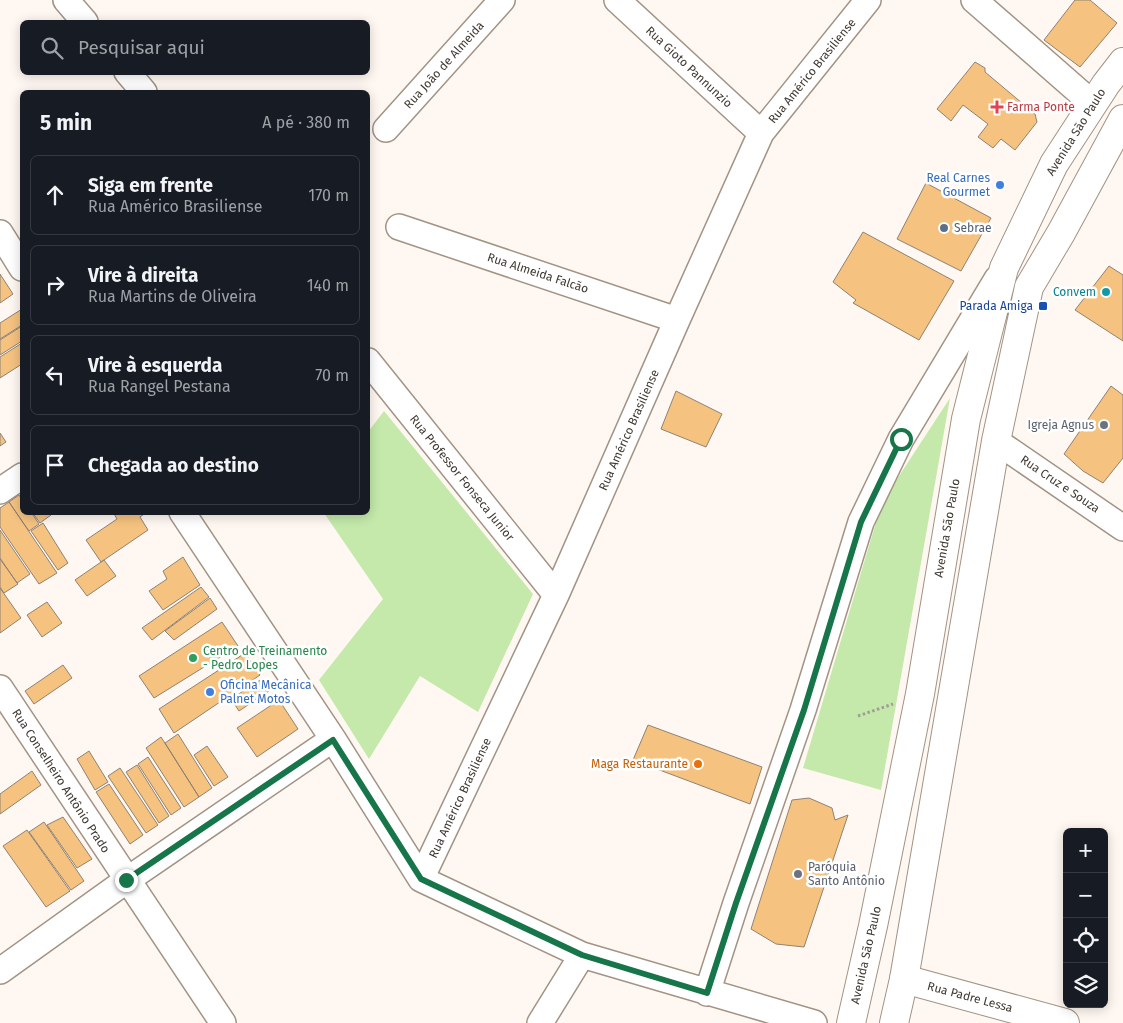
<!DOCTYPE html>
<html lang="pt">
<meta charset="utf-8">
<style>
:root{--surface:#171b24;--page:#242831;--text:#f1f3f6;--muted:#9ea1a6;--line:#363941}
body{margin:0;font-family:"Fira Sans",sans-serif;background:var(--page);color:var(--text)}
.controls{position:absolute;right:15px;bottom:15px;display:grid;overflow:hidden;border-radius:8px;box-shadow:0 2px 12px #0003}
.controls button{width:45px;height:45px;display:grid;place-items:center;padding:0;border:0;border-bottom:1px solid var(--line);background:var(--surface);color:var(--text);font:25px sans-serif}
.stop{position:absolute;width:15px;height:15px;margin:-11px;border:4px solid #17754a;border-radius:50%;background:#fff}
.stop.end{background:#17754a;border-color:#fff;box-shadow:0 1px 5px #0008}
.list{margin:0;padding:0;list-style:none}
h2{display:flex;justify-content:space-between;align-items:center;height:65px;margin:0;padding:0 20px;font-size:21px}
h2 small{font-size:16px;font-weight:400;color:var(--muted)}
.list li{display:grid;grid-template-columns:32px 1fr auto;gap:15px;align-items:center;box-sizing:border-box;height:80px;margin:0 10px 10px;padding:0 10px;border:1px solid var(--line);border-radius:8px}
.list b{display:block;font-size:19px;white-space:nowrap}
.list p{margin:0;font-size:16px;white-space:nowrap;color:var(--muted)}
.list em{font-size:16px;font-style:normal;color:var(--muted)}
.icon{flex:none;width:28px;height:28px;fill:none;stroke:currentColor;stroke-width:2;stroke-linecap:round;stroke-linejoin:round}
.map{position:relative;flex:none;width:1123px;height:1023px;overflow:hidden}
.search{position:absolute;background:var(--surface);box-shadow:0 2px 12px #0003;left:20px;top:20px;width:350px;height:55px;display:flex;align-items:center;gap:12px;box-sizing:border-box;padding:0 18px;border-radius:8px;color:var(--muted);font-size:19px}
.panel{position:absolute;background:var(--surface);box-shadow:0 2px 12px #0003;left:20px;top:90px;width:350px;height:425px;border-radius:8px}
.map>svg:first-child{display:block}
.green{fill:#c4e9aa}
.building{fill:#f5c280;stroke:#8f8273}
.lines{fill:none;stroke-linecap:round;stroke-linejoin:round}
.minor-casing{stroke:#a29385;stroke-width:28}
.secondary-casing{stroke:#a29385;stroke-width:30}
.primary-casing{stroke:#a29385;stroke-width:30}
.path{stroke:#a29c96;stroke-width:3;stroke-dasharray:2.5 2.5;stroke-linecap:butt}
.minor{stroke:#fff;stroke-width:25}
.secondary{stroke:#fff;stroke-width:28}
.primary{stroke:#fff;stroke-width:28}
.route{stroke:#17754a;stroke-width:6}
.health-dot{fill:#e0444e;stroke:#fff;stroke-width:2}
.shop-dot{fill:#3f7fe0;stroke:#fff;stroke-width:2}
.service-dot{fill:#5c6f8a;stroke:#fff;stroke-width:2}
.culture-dot{fill:#0f9aa8;stroke:#fff;stroke-width:2}
.transit-dot{fill:#1a4fb4;stroke:#fff;stroke-width:2}
.worship-dot{fill:#6b7280;stroke:#fff;stroke-width:2}
.leisure-dot{fill:#2e9e5b;stroke:#fff;stroke-width:2}
.food-dot{fill:#e8710a;stroke:#fff;stroke-width:2}
.labels{text-anchor:middle;stroke-width:5;stroke-linejoin:round;paint-order:stroke}
.street-label{font-size:12px;fill:#3f3933;stroke:#fff}
.health-label{font-size:12px;fill:#be3a42;stroke:#fff;text-anchor:start}
.shop-label{font-size:12px;fill:#366cbe;stroke:#fff;text-anchor:end}
.service-label{font-size:12px;fill:#4e5e75;stroke:#fff;text-anchor:start}
.culture-label{font-size:12px;fill:#0d838f;stroke:#fff;text-anchor:end}
.transit-label{font-size:12px;fill:#164399;stroke:#fff;text-anchor:end}
.worship-label{font-size:12px;fill:#5b616d;stroke:#fff;text-anchor:end}
.leisure-label{font-size:12px;fill:#27864d;stroke:#fff;text-anchor:start}
.food-label{font-size:12px;fill:#c56008;stroke:#fff;text-anchor:end}
</style>
<div class="map">
<svg width="1123" height="1023" viewBox="0 0 1123 1023">
<rect width="100%" height="100%" fill="#fff8f2"/>
<!-- green -->
<path class="green" d="M950,398L881,790L803,768L882,502Z
M384,411L533,594L478,712L420,676L369,759L319,680L383,599L324,513L368,512V432Z"/>
<!-- building -->
<path class="building" d="M1075,0H1090L1117,23L1080,67L1044,40Z
M975,62L985,68V72L1035,114L1037,122L1015,150L1001,139L993,148L978,137L988,124L963,105L951,121L937,109Z
M926,183L991,218L961,271L897,239Z
M863,232L954,281L919,340L853,303L856,300L833,282Z
M1109,266L1123,275V341L1075,310Z
M0,274L13,294L0,303Z
M22,309V325L0,339V323Z
M22,326V341L0,355V340Z
M22,343V364L0,378V357Z
M1111,386L1123,395V458L1103,483L1083,471L1064,454Z
M676,391L722,414L706,447L661,429Z
M0,433L6,442L0,446Z
M19,495L22,500V512H31L39,524L29,531L9,502Z
M9,502L57,573L39,584L0,527V508Z
M32,512H50L51,515L40,523Z
M113,512H147L140,517L148,530L101,562L86,540L117,519Z
M43,523L68,563L58,570L31,531Z
M0,530L30,574L17,583L0,558Z
M183,557L200,585L163,610L149,591L167,579L163,571Z
M0,559L18,584L4,593L0,587Z
M104,560L116,576L87,596L75,580Z
M201,587L209,597L152,640L142,628Z
M0,588L21,618L0,633Z
M210,598L217,609L174,640L165,631Z
M47,602L62,623L42,637L27,615Z
M222,622L238,646L154,698L139,676Z
M245,653L260,675L174,733L159,709Z
M63,665L72,678L34,704L25,691Z
M262,679L269,691L239,711L231,699Z
M279,700L298,729L257,757L237,728Z
M648,725L762,767L750,804L633,760Z
M178,734L212,788L199,797L165,743Z
M161,737L199,797L184,807L146,748Z
M207,746L228,777L214,786L194,755Z
M89,751L108,782L95,790L77,759Z
M148,757L181,808L171,815L138,764Z
M137,765L169,816L159,823L126,772Z
M120,768L158,825L146,833L108,776Z
M32,771L41,785L0,814V794Z
M109,784L143,835L130,844L96,792Z
M809,798L832,808L835,820L848,815L804,947L776,944L751,929L792,800Z
M63,817L92,859L77,868L47,825Z
M44,822L84,881L71,890L29,832Z
M27,830L70,891L46,907L3,846Z"/>
<g class="lines">
<!-- minor casing -->
<g class="minor-casing">
<path id="minor" d="M66,0L85,22
M617,0L761,133
M974,0L1093,104
M127,72L144,92
M386,129L502,0
M399,227L677,320
M0,233L22,268
M368,361L556,595
M996,441L1123,528
M0,491L22,476
M182,512L333,739L421,879L582,955L814,1023
M0,688L223,1023
M421,879L556,595L677,320L761,133L868,0
M0,971L127,880L333,739
M707,993L736,903L803,710L861,522L901,439L997,279
M540,1023L582,955"/>
</g>
<!-- secondary casing -->
<g class="secondary-casing">
<path id="secondary" d="M904,979L1065,1023"/>
</g>
<!-- primary casing -->
<g class="primary-casing">
<path id="primary" d="M851,1023L873,926L920,694L966,419L1004,268L1054,164L1106,84L1123,62
M894,1023L904,979L996,441L1029,287L1061,233L1123,119"/>
</g>
<!-- path -->
<path class="path" d="M858,716L893,704"/>
<!-- minor -->
<use href="#minor" class="minor"/>
<!-- secondary -->
<use href="#secondary" class="secondary"/>
<!-- primary -->
<use href="#primary" class="primary"/>
</g>
<g class="lines">
<!-- route -->
<path class="route" d="M126,880L333,740L421,879L582,955L707,993L736,903L804,710L861,522L901,439"/>
</g>
<!-- markers -->
<path class="health-dot" d="M994.5 99.5h5v5h5v5h-5v5h-5v-5h-5v-5h5z"/>
<g class="shop-dot">
<circle cx="1000" cy="185" r="5"/>
<circle cx="210" cy="692" r="5"/>
</g>
<circle class="service-dot" cx="944" cy="228" r="5"/>
<circle class="culture-dot" cx="1106" cy="292" r="5"/>
<rect class="transit-dot" x="1038" y="301" width="10" height="10" rx="2.5"/>
<g class="worship-dot">
<circle cx="1104" cy="425" r="5"/>
<circle cx="798" cy="874" r="5"/>
</g>
<circle class="leisure-dot" cx="193" cy="658" r="5"/>
<circle class="food-dot" cx="698" cy="764" r="5"/>
<g class="labels">
<!-- street labels -->
<g class="street-label">
<text transform="translate(444 65) rotate(-48)" y="4">Rua João de Almeida</text>
<text transform="translate(689 67) rotate(43)" y="4">Rua Gioto Pannunzio</text>
<text transform="translate(812 71) rotate(-51)" y="4">Rua Américo Brasiliense</text>
<text transform="translate(1076 132) rotate(-58)" y="4">Avenida São Paulo</text>
<text transform="translate(538 273) rotate(18)" y="4">Rua Almeida Falcão</text>
<text transform="translate(629 430) rotate(-66)" y="4">Rua Américo Brasiliense</text>
<text transform="translate(462 478) rotate(51)" y="4">Rua Professor Fonseca Junior</text>
<text transform="translate(1060 484) rotate(34)" y="4">Rua Cruz e Souza</text>
<text transform="translate(947 528) rotate(-80)" y="4">Avenida São Paulo</text>
<text transform="translate(61 781) rotate(57)" y="4">Rua Conselheiro Antônio Prado</text>
<text transform="translate(460 798) rotate(-65)" y="4">Rua Américo Brasiliense</text>
<text transform="translate(866 955) rotate(-77)" y="4">Avenida São Paulo</text>
<text transform="translate(970 997) rotate(15)" y="4">Rua Padre Lessa</text>
</g>
<!-- health labels -->
<g class="health-label">
<text x="1007" y="111">Farma Ponte</text>
</g>
<!-- shop labels -->
<g class="shop-label">
<text x="990" y="182">Real Carnes<tspan x="990" dy="14">Gourmet</tspan></text>
<text x="220" y="689" text-anchor="start">Oficina Mecânica<tspan x="220" dy="14">Palnet Motos</tspan></text>
</g>
<!-- service labels -->
<g class="service-label">
<text x="954" y="232">Sebrae</text>
</g>
<!-- culture labels -->
<g class="culture-label">
<text x="1096" y="296">Convem</text>
</g>
<!-- transit labels -->
<g class="transit-label">
<text x="1033" y="310">Parada Amiga</text>
</g>
<!-- worship labels -->
<g class="worship-label">
<text x="1094" y="429">Igreja Agnus</text>
<text x="808" y="871" text-anchor="start">Paróquia<tspan x="808" dy="14">Santo Antônio</tspan></text>
</g>
<!-- leisure labels -->
<g class="leisure-label">
<text x="203" y="655">Centro de Treinamento<tspan x="203" dy="14">- Pedro Lopes</tspan></text>
</g>
<!-- food labels -->
<g class="food-label">
<text x="688" y="768">Maga Restaurante</text>
</g>
</g>
</svg>
<div class="controls">
<button>+</button>
<button>−</button>
<button><svg class="icon" aria-label="locate" viewBox="0 0 24 24"><circle cx="12" cy="12" r="6"/><path d="M12 2v4M12 18v4M2 12h4M18 12h4"/></svg></button>
<button><svg class="icon" aria-label="layers" viewBox="0 0 24 24"><path d="M12 4l9 5-9 5-9-5zM3 14l9 5 9-5"/></svg></button>
</div>
<div class="stop" style="left:901px;top:439px"></div>
<div class="stop end" style="left:126px;top:880px"></div>
<div class="search"><svg class="icon" aria-label="search" viewBox="0 0 24 24"><circle cx="10" cy="10" r="6"/><path d="M15 15l6 6"/></svg>Pesquisar aqui</div>
<section class="panel">
<h2>5 min<small>A pé · 380 m</small></h2>
<ul class="list">
<li><svg class="icon" aria-label="ahead" viewBox="0 0 24 24"><path d="M12 20V5M6 11l6-6 6 6"/></svg><div><b>Siga em frente</b><p>Rua Américo Brasiliense</p></div><em>170 m</em></li>
<li><svg class="icon" aria-label="right" viewBox="0 0 24 24"><path d="M7 20v-9h11M14 6l5 5-5 5"/></svg><div><b>Vire à direita</b><p>Rua Martins de Oliveira</p></div><em>140 m</em></li>
<li><svg class="icon" aria-label="left" viewBox="0 0 24 24"><path d="M17 20v-9H6M10 6l-5 5 5 5"/></svg><div><b>Vire à esquerda</b><p>Rua Rangel Pestana</p></div><em>70 m</em></li>
<li><svg class="icon" aria-label="arrive" viewBox="0 0 24 24"><path d="M6 21V4h12l-3 4 3 4H6"/></svg><div><b>Chegada ao destino</b></div></li>
</ul>
</section>
</div>
